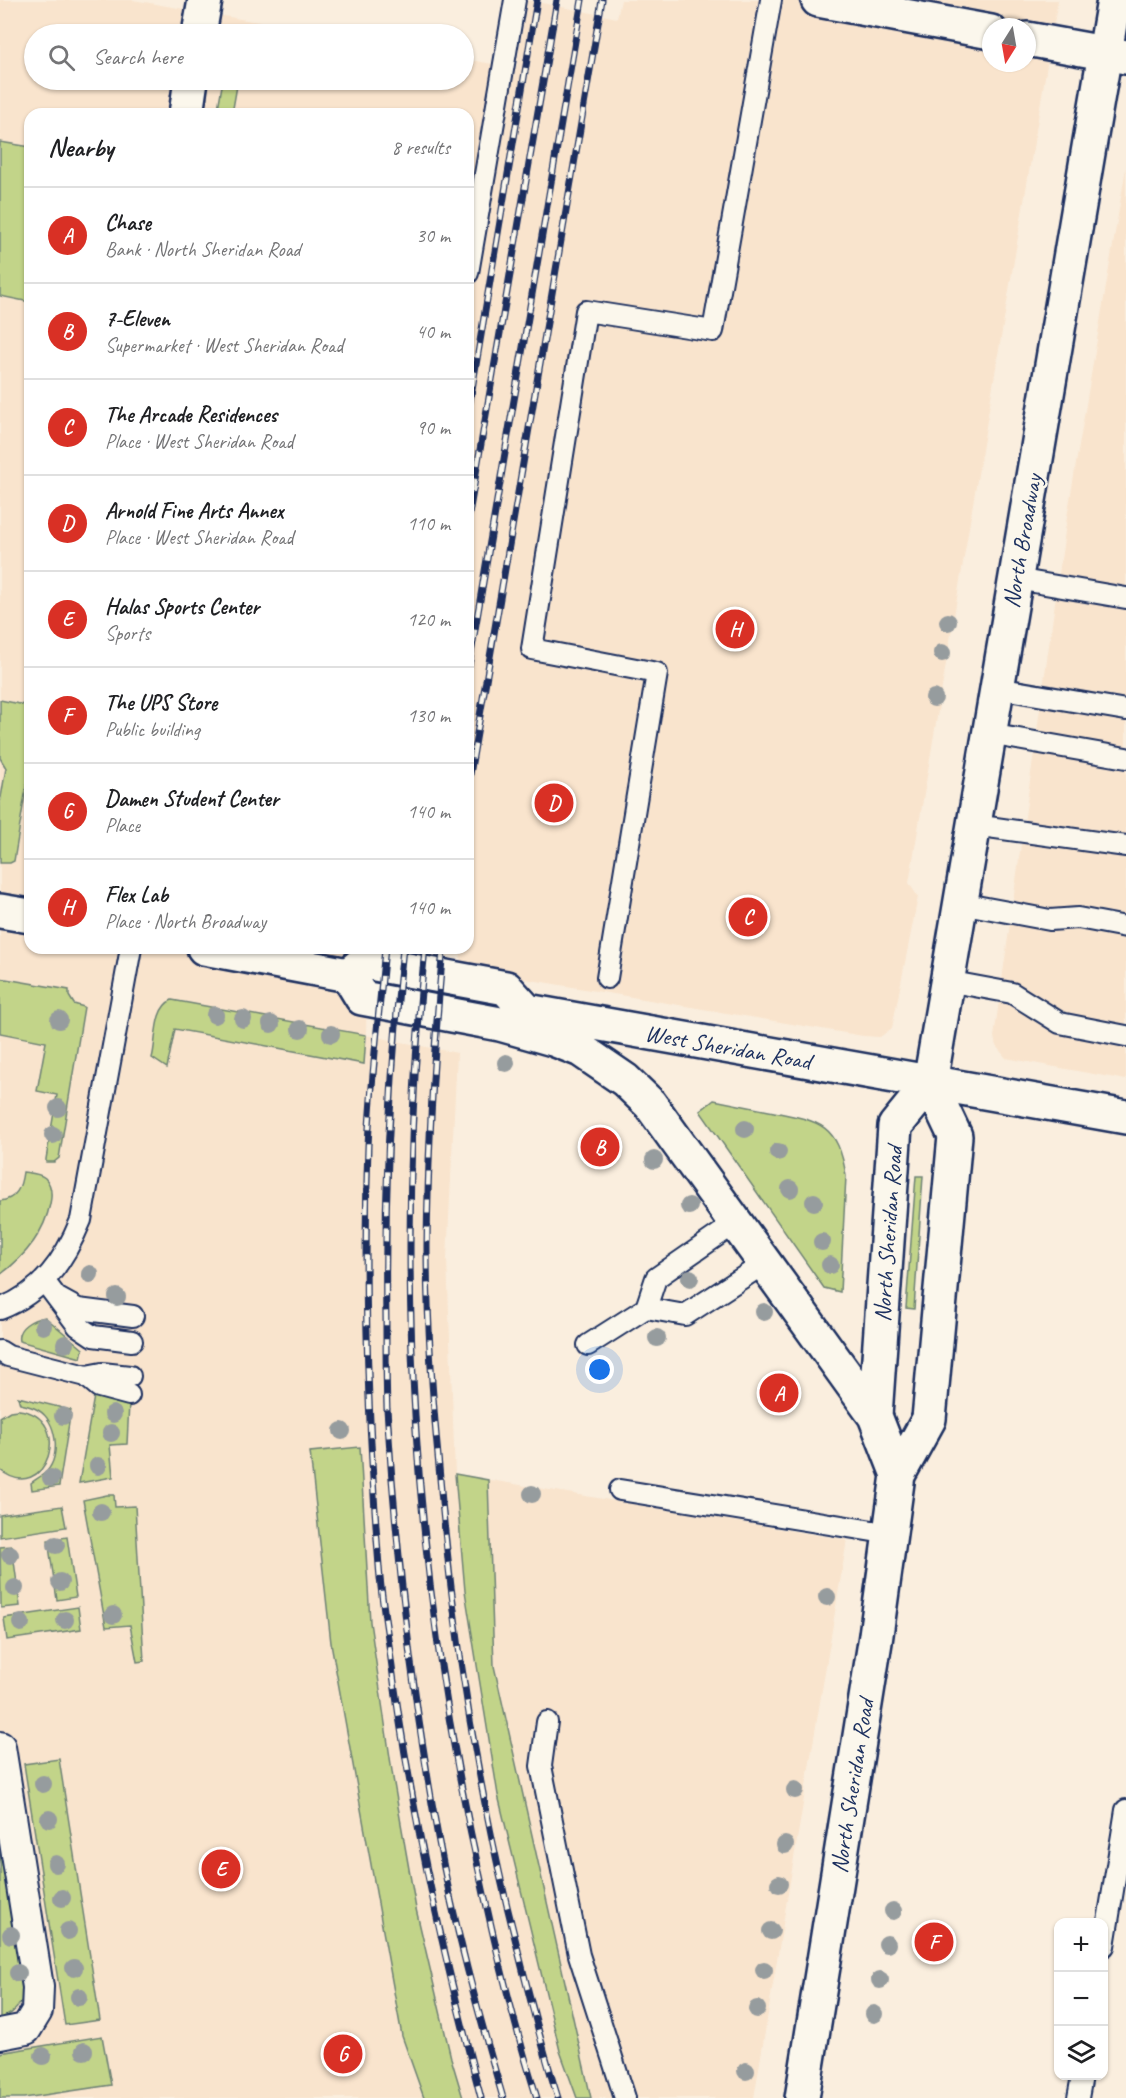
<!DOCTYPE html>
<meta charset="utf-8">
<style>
:root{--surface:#fff;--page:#f2f2f2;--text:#202124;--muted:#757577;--line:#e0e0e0;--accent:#d93025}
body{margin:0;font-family:Caveat,sans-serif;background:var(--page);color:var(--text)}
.controls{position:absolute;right:18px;bottom:18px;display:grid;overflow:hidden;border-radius:12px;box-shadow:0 2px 4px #0004}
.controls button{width:54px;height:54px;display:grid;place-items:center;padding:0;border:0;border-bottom:2px solid var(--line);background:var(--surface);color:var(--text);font:30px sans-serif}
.compass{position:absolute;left:982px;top:18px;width:54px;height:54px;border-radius:50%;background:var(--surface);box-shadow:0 2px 4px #0004;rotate:191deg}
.you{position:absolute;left:600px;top:1370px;width:21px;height:21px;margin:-15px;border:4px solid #fff;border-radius:50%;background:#1a73e8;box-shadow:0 0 0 9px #1a73e833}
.badge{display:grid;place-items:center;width:39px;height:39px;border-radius:50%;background:var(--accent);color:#fff;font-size:20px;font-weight:700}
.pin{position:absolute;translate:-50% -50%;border:3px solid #fff;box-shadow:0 2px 6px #0006}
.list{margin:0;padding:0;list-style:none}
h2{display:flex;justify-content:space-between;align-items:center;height:78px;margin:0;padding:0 24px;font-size:26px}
h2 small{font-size:20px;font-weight:400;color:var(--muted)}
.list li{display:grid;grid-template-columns:39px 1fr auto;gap:18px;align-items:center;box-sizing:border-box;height:96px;padding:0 24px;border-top:2px solid var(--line)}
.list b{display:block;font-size:22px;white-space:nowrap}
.list p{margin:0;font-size:20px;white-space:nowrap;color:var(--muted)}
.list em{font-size:20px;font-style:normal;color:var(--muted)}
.icon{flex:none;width:33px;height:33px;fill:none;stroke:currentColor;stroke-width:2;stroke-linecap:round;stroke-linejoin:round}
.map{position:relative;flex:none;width:1126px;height:2098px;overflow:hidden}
.search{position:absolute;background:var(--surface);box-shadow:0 2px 4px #0004;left:24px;top:24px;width:450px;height:66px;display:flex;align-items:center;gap:15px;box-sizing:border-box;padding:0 21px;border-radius:33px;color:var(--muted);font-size:22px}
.panel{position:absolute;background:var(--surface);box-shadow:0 2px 4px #0004;left:24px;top:108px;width:450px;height:846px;border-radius:18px}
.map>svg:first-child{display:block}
.built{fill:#f9e4cd;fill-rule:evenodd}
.green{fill:#c2d489;stroke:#6e8274;stroke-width:1.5}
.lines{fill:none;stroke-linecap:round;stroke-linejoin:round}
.service-casing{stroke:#1b2f5e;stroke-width:24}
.pedestrian-casing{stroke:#1b2f5e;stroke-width:34}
.minor-casing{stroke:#1b2f5e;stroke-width:38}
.secondary-casing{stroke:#1b2f5e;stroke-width:38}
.service{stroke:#fbf7ec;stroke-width:20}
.pedestrian{stroke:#fbf7ec;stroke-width:30}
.minor{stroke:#fbf7ec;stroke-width:33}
.secondary{stroke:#fbf7ec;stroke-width:33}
.rail-casing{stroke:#1b2f5e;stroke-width:7}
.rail{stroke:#fbf7ec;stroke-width:4.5;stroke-dasharray:14;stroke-linecap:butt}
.tree{fill:#969c9e}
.labels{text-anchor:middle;stroke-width:5;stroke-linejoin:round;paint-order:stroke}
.street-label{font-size:24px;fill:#1b2f5e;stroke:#fbf7ec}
</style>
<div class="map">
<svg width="1126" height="2098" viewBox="0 0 1126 2098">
<rect width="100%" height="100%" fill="#faeede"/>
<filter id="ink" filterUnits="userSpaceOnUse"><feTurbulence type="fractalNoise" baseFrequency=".0167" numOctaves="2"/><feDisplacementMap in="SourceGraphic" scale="12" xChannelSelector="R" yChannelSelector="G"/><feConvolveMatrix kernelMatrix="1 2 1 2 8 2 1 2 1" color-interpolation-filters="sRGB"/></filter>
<g filter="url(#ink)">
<!-- built -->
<path class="built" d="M0,0H133L326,34H34V80H464V59L516,68L527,0L617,18L621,0H1058L909,883L918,897L892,1028L880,1037L863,1036L460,968L461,948H468V114H30V948H368L366,1035L457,1053L447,1259L455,1474L847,1540L754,2098H0ZM991,27H1027V63H991Z
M1126,168V1080L1006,1058L996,1046L994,1037L1067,517Z"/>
<!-- green -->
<path class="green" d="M223,80H238L232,114H217Z
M0,142L30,147V302L0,296Z
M0,700L30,706V764L14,861L10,863H0V803L6,768L0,758Z
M0,978L69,990V996L74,1004L84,1007L59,1158L54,1162H46V1159L57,1095L37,1091L46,1042L0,1033Z
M172,1000L366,1035L364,1064L175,1029L167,1068L152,1058C157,1041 153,1008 172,1000Z
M714,1100C734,1104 754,1108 774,1112C820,1121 838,1124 846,1176L840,1292L824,1288L700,1111Z
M23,1172C29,1173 39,1173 45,1178C52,1185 52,1195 50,1204C44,1234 24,1257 0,1275V1201C17,1199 21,1187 23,1172Z
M916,1176H923L914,1309L906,1308Z
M45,1317L83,1349L81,1358L19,1341C16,1327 33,1319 45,1317Z
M94,1396L129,1403L127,1444L110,1445L113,1477L79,1483Z
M18,1397L71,1410L59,1486L32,1490L31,1483C36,1479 42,1476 47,1471C61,1456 57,1421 38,1410C33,1407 25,1405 20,1404Z
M19,1410C76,1417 46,1507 0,1470V1417L10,1411Z
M360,1447L370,1622L393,1778L416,1909L451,2058L463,2098H424L402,2036L331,1643L310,1452Z
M455,1474L488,1480L494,1666L591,2098H577L560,2051L498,1795L465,1591Z
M107,1495H114L115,1507L135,1506L144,1661L137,1662L130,1625L106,1627L83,1500Z
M62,1506L66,1527L0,1537V1515Z
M67,1537L76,1597L57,1600L48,1540Z
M12,1546L20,1606L1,1608L0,1547Z
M78,1607L81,1629L7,1640L4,1618Z
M59,1759L100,2020L65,2025L24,1764Z
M0,1818L26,1992C20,2005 14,2015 0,2018Z
M102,2036L111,2085L24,2098H0V2053Z"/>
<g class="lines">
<!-- service casing -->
<g class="service-casing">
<path id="service" d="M468,273L515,0
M1016,579L1126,598
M997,688L1126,710
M989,734L1126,758
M974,825L1126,846
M960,903L1050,920L1078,918L1126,927
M607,978L657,673L532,649L586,311L713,331L771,0
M947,981L1012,993L1060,1023L1126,1036
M45,1282L78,1326L93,1336L132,1341
M58,1298L78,1309L133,1316
M646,1308L685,1315L765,1263
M0,1309C43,1292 64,1261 81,1220L131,948
M588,1345L646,1308L656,1278L737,1222
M0,1351L8,1356L86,1376L99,1387L129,1395
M86,1376L102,1373L130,1376
M620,1490L891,1534
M547,1722L541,1766L579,1955L625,2098
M1104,1946L1126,1810
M1078,2098L1082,2076"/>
</g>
<!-- pedestrian casing -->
<g class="pedestrian-casing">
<path id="pedestrian" d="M0,1747L38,1987L37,2011L26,2029L0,2034"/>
</g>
<!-- minor casing -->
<g class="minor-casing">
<path id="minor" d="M818,0L991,32
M199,34L205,0
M1027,39L1126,57
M186,114L191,80"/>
</g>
<!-- secondary casing -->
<g class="secondary-casing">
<path id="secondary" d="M0,911L30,916
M204,948L348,975L364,962L506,988L527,1011
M348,975L362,998L500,1024L553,1039L581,1050L625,1080L650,1104L875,1416
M520,1014L527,1011L1126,1117
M898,1475L875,1416L895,1126L930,1083L1114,0
M802,2098L875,1642L898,1475L929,1419L955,1136L930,1083"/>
</g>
<!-- service -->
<use href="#service" class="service"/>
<!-- pedestrian -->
<use href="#pedestrian" class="pedestrian"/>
<!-- minor -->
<use href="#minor" class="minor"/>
<!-- secondary -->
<use href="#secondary" class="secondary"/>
<!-- rail casing -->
<g class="rail-casing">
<path id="rail" d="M468,413L537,0
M468,520L557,0
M468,671L582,0
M468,786L602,0
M385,948C379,1014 371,1080 368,1146C363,1285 368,1426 379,1566C381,1595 386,1624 390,1652C409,1803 442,1951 481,2098
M403,948C390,1072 384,1196 386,1321C386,1350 386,1380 387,1409C396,1553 412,1695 438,1837C454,1925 478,2012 503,2098
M425,948C393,1269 412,1580 484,1894C499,1963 516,2031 537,2098
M443,948C434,1047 428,1146 427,1246C427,1319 432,1394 439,1467C451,1615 473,1761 507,1906C523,1970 538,2035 558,2098"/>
</g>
<!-- rail -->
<use href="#rail" class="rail"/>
</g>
<!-- trees -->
<g class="tree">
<circle cx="948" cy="622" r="9"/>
<circle cx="942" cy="653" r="9"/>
<circle cx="934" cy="698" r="9"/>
<circle cx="215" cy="1015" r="9"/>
<circle cx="243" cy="1019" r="9"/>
<circle cx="59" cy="1020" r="9"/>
<circle cx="271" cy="1024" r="9"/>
<circle cx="300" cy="1029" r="9"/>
<circle cx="331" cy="1034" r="9"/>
<circle cx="506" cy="1063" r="9"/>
<circle cx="58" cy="1108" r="9"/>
<circle cx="745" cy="1129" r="9"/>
<circle cx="53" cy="1135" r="9"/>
<circle cx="778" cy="1152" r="9"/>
<circle cx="654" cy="1160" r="9"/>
<circle cx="790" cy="1189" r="9"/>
<circle cx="814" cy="1202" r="9"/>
<circle cx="689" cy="1206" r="9"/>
<circle cx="822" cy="1242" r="9"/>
<circle cx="830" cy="1265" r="9"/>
<circle cx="90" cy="1274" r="9"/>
<circle cx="690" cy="1278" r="9"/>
<circle cx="117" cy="1297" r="9"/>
<circle cx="764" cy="1312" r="9"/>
<circle cx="43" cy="1326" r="9"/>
<circle cx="657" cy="1338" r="9"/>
<circle cx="65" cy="1344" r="9"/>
<circle cx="113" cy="1414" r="9"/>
<circle cx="63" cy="1416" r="9"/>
<circle cx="342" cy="1431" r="9"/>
<circle cx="111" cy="1433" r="9"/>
<circle cx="98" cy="1466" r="9"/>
<circle cx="51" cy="1478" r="9"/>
<circle cx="532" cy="1494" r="9"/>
<circle cx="101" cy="1512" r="9"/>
<circle cx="56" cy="1545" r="9"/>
<circle cx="10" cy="1555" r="9"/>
<circle cx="60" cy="1582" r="9"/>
<circle cx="15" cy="1588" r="9"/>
<circle cx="827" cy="1597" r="9"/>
<circle cx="113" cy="1615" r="9"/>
<circle cx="65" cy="1620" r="9"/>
<circle cx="21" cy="1623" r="9"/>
<circle cx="43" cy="1784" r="9"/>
<circle cx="795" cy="1790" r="9"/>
<circle cx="49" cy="1819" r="9"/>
<circle cx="785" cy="1845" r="9"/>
<circle cx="56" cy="1864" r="9"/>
<circle cx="779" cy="1884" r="9"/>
<circle cx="62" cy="1898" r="9"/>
<circle cx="893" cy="1911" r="9"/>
<circle cx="68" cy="1931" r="9"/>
<circle cx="771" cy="1931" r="9"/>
<circle cx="11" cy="1935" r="9"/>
<circle cx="887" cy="1944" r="9"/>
<circle cx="74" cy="1968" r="9"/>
<circle cx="764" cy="1970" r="9"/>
<circle cx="18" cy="1973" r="9"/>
<circle cx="880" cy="1980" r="9"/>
<circle cx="79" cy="1997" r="9"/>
<circle cx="757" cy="2009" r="9"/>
<circle cx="874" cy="2014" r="9"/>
<circle cx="84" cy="2051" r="9"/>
<circle cx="43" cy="2056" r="9"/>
<circle cx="746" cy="2071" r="9"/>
</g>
</g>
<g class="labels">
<!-- street labels -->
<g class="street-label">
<text transform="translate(1022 541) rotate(-80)" y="8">North Broadway</text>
<text transform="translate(728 1047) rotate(10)" y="8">West Sheridan Road</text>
<text transform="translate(888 1234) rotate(-86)" y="8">North Sheridan Road</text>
<text transform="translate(852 1786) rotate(-81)" y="8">North Sheridan Road</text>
</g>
</g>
</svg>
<div class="controls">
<button>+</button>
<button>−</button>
<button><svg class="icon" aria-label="layers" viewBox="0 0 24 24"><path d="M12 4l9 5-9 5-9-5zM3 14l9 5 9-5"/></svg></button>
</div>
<svg class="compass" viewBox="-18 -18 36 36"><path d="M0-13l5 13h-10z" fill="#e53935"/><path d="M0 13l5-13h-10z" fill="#757577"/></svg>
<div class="you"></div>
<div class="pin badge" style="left:779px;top:1393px">A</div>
<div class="pin badge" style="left:600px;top:1147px">B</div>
<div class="pin badge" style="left:748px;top:917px">C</div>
<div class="pin badge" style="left:554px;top:803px">D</div>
<div class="pin badge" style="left:221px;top:1869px">E</div>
<div class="pin badge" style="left:934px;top:1942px">F</div>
<div class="pin badge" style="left:343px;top:2054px">G</div>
<div class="pin badge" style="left:735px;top:629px">H</div>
<div class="search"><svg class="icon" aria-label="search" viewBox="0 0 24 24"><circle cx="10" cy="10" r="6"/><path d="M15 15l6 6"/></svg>Search here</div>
<section class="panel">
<h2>Nearby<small>8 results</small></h2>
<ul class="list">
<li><span class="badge">A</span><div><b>Chase</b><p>Bank · North Sheridan Road</p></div><em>30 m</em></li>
<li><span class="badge">B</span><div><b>7-Eleven</b><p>Supermarket · West Sheridan Road</p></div><em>40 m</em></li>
<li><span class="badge">C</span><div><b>The Arcade Residences</b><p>Place · West Sheridan Road</p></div><em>90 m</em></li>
<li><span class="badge">D</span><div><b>Arnold Fine Arts Annex</b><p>Place · West Sheridan Road</p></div><em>110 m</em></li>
<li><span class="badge">E</span><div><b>Halas Sports Center</b><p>Sports</p></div><em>120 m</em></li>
<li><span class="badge">F</span><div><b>The UPS Store</b><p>Public building</p></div><em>130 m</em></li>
<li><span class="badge">G</span><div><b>Damen Student Center</b><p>Place</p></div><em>140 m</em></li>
<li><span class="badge">H</span><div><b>Flex Lab</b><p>Place · North Broadway</p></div><em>140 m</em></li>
</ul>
</section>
</div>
